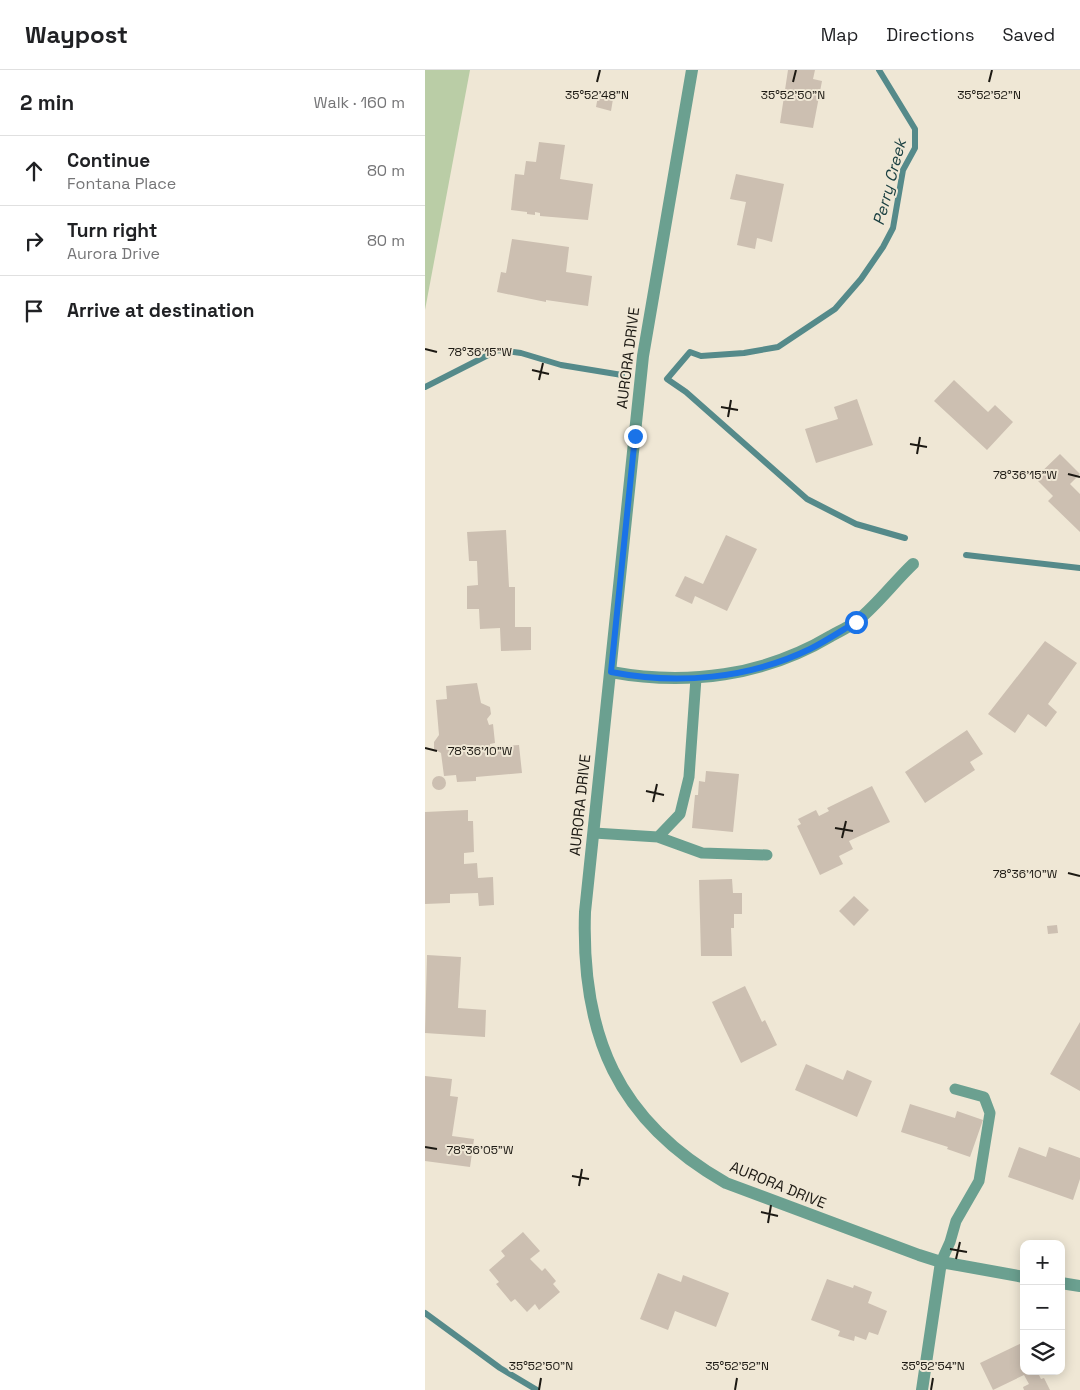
<!DOCTYPE html>
<meta charset="utf-8">
<style>
:root{--surface:#fff;--page:#f6f6f6;--text:#202124;--muted:#757577;--line:#e0e0e0}
body{margin:0;font-family:"Space Grotesk",sans-serif;background:var(--page);color:var(--text)}
.controls{position:absolute;right:15px;bottom:15px;display:grid;overflow:hidden;border-radius:10px;box-shadow:0 2px 12px #0003}
.controls button{width:45px;height:45px;display:grid;place-items:center;padding:0;border:0;border-bottom:1px solid var(--line);background:var(--surface);color:var(--text);font:25px sans-serif}
.stop{position:absolute;width:15px;height:15px;margin:-11px;border:4px solid #1a73e8;border-radius:50%;background:#fff}
.stop.end{background:#1a73e8;border-color:#fff;box-shadow:0 1px 5px #0008}
.list{margin:0;padding:0;list-style:none}
h2{display:flex;justify-content:space-between;align-items:center;height:65px;margin:0;padding:0 20px;font-size:21px}
h2 small{font-size:16px;font-weight:400;color:var(--muted)}
.list li{display:grid;grid-template-columns:32px 1fr auto;gap:15px;align-items:center;box-sizing:border-box;height:70px;padding:0 20px;border-top:1px solid var(--line)}
.list b{display:block;font-size:19px;white-space:nowrap}
.list p{margin:0;font-size:16px;white-space:nowrap;color:var(--muted)}
.list em{font-size:16px;font-style:normal;color:var(--muted)}
.icon{flex:none;width:28px;height:28px;fill:none;stroke:currentColor;stroke-width:2;stroke-linecap:round;stroke-linejoin:round}
.map{position:relative;flex:none;width:655px;height:1320px;overflow:hidden}
header{display:flex;align-items:center;gap:30px;box-sizing:border-box;height:70px;padding:0 25px;background:var(--surface);border-bottom:1px solid var(--line)}
header strong{font-size:24px}
nav{display:flex;gap:28px;margin-inline-start:auto;font-size:18px}
main{display:flex}
aside{flex:1;background:var(--surface)}
.map>svg:first-child{display:block}
.green{fill:#bacda6}
.lines{fill:none;stroke-linecap:round;stroke-linejoin:round}
.stream{stroke:#558a8a;stroke-width:6}
.building{fill:#ccbfb1}
.lane{stroke:#6ba090;stroke-width:11}
.street{stroke:#6ba090;stroke-width:12}
.route{stroke:#1a73e8;stroke-width:6}
.ticks{fill:none;stroke:#1c1913;stroke-width:2}
.labels{text-anchor:middle;stroke-width:4;stroke-linejoin:round;paint-order:stroke}
.street-label{font-size:15px;fill:#1c1913;stroke:#efe7d5}
.water-label{font-size:16px;font-style:italic;fill:#1b4042;stroke:#efe7d5}
.ticks-label{font-size:12px;text-anchor:middle;fill:#1c1913;stroke:#efe7d5;stroke-width:4;stroke-linejoin:round;paint-order:stroke}
</style>
<header>
<strong>Waypost</strong>
<nav><a>Map</a><a>Directions</a><a>Saved</a></nav>
</header>
<main>
<aside>
<h2>2 min<small>Walk · 160 m</small></h2>
<ul class="list">
<li><svg class="icon" aria-label="ahead" viewBox="0 0 24 24"><path d="M12 20V5M6 11l6-6 6 6"/></svg><div><b>Continue</b><p>Fontana Place</p></div><em>80 m</em></li>
<li><svg class="icon" aria-label="right" viewBox="0 0 24 24"><path d="M7 20v-9h11M14 6l5 5-5 5"/></svg><div><b>Turn right</b><p>Aurora Drive</p></div><em>80 m</em></li>
<li><svg class="icon" aria-label="arrive" viewBox="0 0 24 24"><path d="M6 21V4h12l-3 4 3 4H6"/></svg><div><b>Arrive at destination</b></div></li>
</ul>
</aside>
<div class="map">
<svg width="655" height="1320" viewBox="0 0 655 1320">
<rect width="100%" height="100%" fill="#efe7d5"/>
<!-- green -->
<path class="green" d="M0,0H45L0,240Z"/>
<g class="lines">
<!-- stream -->
<path class="stream" d="M454,0L490,59V78L478,100L468,158L458,177L436,209L410,239L353,277L319,283L276,286L265,282L242,309L261,322L382,429L431,454L480,468
M0,317L73,280L96,283L136,295L197,305
M541,485L655,498
M0,1243L75,1298L112,1320"/>
</g>
<!-- building -->
<path class="building" d="M363,0H390L388,9L397,11L388,58L355,53Z
M173,26L188,29L186,41L171,37Z
M114,72L140,75L135,109L168,114L163,150L115,146V143L110,142V145L102,144V142L86,140L90,104L99,105L101,91L111,92Z
M311,104L359,114L347,172L332,168L330,179L312,175L321,132L305,129Z
M87,169L144,177L141,202L167,206L163,236L121,230V232L72,222L76,202L81,203Z
M529,310L563,342L570,335L588,352L562,380L509,331Z
M432,329L448,375L391,393L380,359L413,349L409,337Z
M635,384L655,404L645,414L655,424V462L623,431L628,426L610,408Z
M81,460L84,517H90V557H106V580L76,581L75,558L55,559L54,539H42V516L53,515L52,491H44L42,462Z
M301,465L332,479L302,541L270,526L267,534L250,526L260,506L278,514Z
M620,571L652,593L623,634L632,642L621,657L603,644L590,663L563,644Z
M52,613L56,633L65,637L66,644L62,649L64,655L68,654L70,673L65,674V677L94,675L97,703L51,707V711L32,712L31,705L19,706L16,683L9,679V672L14,665L11,630L22,629L21,616Z
M542,660L558,684L545,692L550,700L500,733L480,702Z
M281,701L314,704L308,762L267,758L270,725H273L274,711L280,712Z
M7 713a7 7 0 1 1 14 0a7 7 0 1 1-14 0Z
M447,716L465,752L424,771L428,779L414,786L418,794L395,805L372,756L376,754L373,749L391,740L394,746L404,741L402,738Z
M43,740V751H48L49,782L39,783V794L52,793L53,808L68,807L69,835L54,836L53,823L25,824V833L0,834V742Z
M307,809L308,823H317V844H309V858H306L307,886H276L274,810Z
M429,826L444,840L429,856L414,841Z
M632,855L633,863L623,864L622,856Z
M2,885L36,887L33,938L61,940L60,967L0,963Z
M320,916L337,952L340,950L352,975L316,993L287,932Z
M655,952V1021L625,1004Z
M381,994L418,1010L422,1000L447,1011L432,1047L370,1020Z
M0,1006L27,1009L25,1026L33,1027L27,1066L49,1069L45,1097L0,1091Z
M485,1034L530,1048L532,1041L558,1050L545,1087L522,1079L523,1077L476,1062Z
M594,1077L621,1087L624,1077L655,1088V1109L648,1130L583,1107Z
M98,1162L115,1181L105,1189L117,1201L120,1198L131,1211L128,1214L135,1222L114,1240L110,1234L102,1242L90,1229L86,1232L71,1214L74,1212L64,1200L80,1186L76,1181Z
M233,1203L256,1212L258,1205L304,1223L291,1257L250,1241L243,1260L215,1249Z
M402,1209L428,1218L429,1215L447,1222L443,1233L462,1241L453,1265L444,1262L441,1270L430,1266L429,1271L413,1266L415,1261L386,1250Z
M599,1272V1301H612L616,1309L619,1308L625,1320H599L598,1317L604,1314L599,1305L568,1320L555,1293Z"/>
<g class="lines">
<!-- lane -->
<path class="lane" d="M169,763L233,767L255,744L264,707L271,608
M233,767L277,783L342,785
M516,1192L525,1172L531,1151L554,1111L565,1043L559,1027L530,1019"/>
<!-- street -->
<path class="street" d="M267,0L218,286L160,842C156,965 192,1051 301,1113L494,1185L516,1192L599,1207
M186,602C262,616 339,606 406,566C415,561 424,557 432,551C453,534 469,512 488,494
M636,1213L655,1216
M497,1320L516,1192"/>
</g>
<g class="lines">
<!-- route -->
<path class="route" d="M210,366L186,602C252,615 323,609 385,579C401,571 416,561 431,552"/>
</g>
<!-- ticks -->
<path class="ticks" d="M172,12L175,0M368,12L371,0M564,12L567,0M0,279L12,282M107,300L124,304M114,310L118,293M296,337L313,340M303,347L306,330M485,374L502,377M492,384L495,367M643,404L655,407M0,678L12,681M221,721L239,725M228,732L232,714M410,758L428,761M417,768L421,751M643,803L655,806M0,1077L12,1079M147,1106L164,1109M154,1116L157,1099M336,1142L353,1146M343,1153L346,1135M525,1179L542,1182M531,1189L535,1172M114,1320L116,1308M310,1320L312,1308M506,1320L508,1308"/>
<g class="labels">
<!-- street labels -->
<g class="street-label">
<text transform="translate(203 288) rotate(-83)" y="5">AURORA DRIVE</text>
<text transform="translate(155 735) rotate(-84)" y="5">AURORA DRIVE</text>
<text transform="translate(353 1115) rotate(22)" y="5">AURORA DRIVE</text>
</g>
<!-- water labels -->
<g class="water-label">
<text transform="translate(464 112) rotate(-75)" y="6">Perry Creek</text>
</g>
</g>
<g class="ticks-label">
<text x="172" y="29">35°52'48"N</text>
<text x="368" y="29">35°52'50"N</text>
<text x="564" y="29">35°52'52"N</text>
<text x="55" y="286">78°36'15"W</text>
<text x="600" y="409">78°36'15"W</text>
<text x="55" y="685">78°36'10"W</text>
<text x="600" y="808">78°36'10"W</text>
<text x="55" y="1084">78°36'05"W</text>
<text x="116" y="1300">35°52'50"N</text>
<text x="312" y="1300">35°52'52"N</text>
<text x="508" y="1300">35°52'54"N</text>
</g>
</svg>
<div class="controls">
<button>+</button>
<button>−</button>
<button><svg class="icon" aria-label="layers" viewBox="0 0 24 24"><path d="M12 4l9 5-9 5-9-5zM3 14l9 5 9-5"/></svg></button>
</div>
<div class="stop" style="left:431px;top:552px"></div>
<div class="stop end" style="left:210px;top:366px"></div>
</div>
</main>
